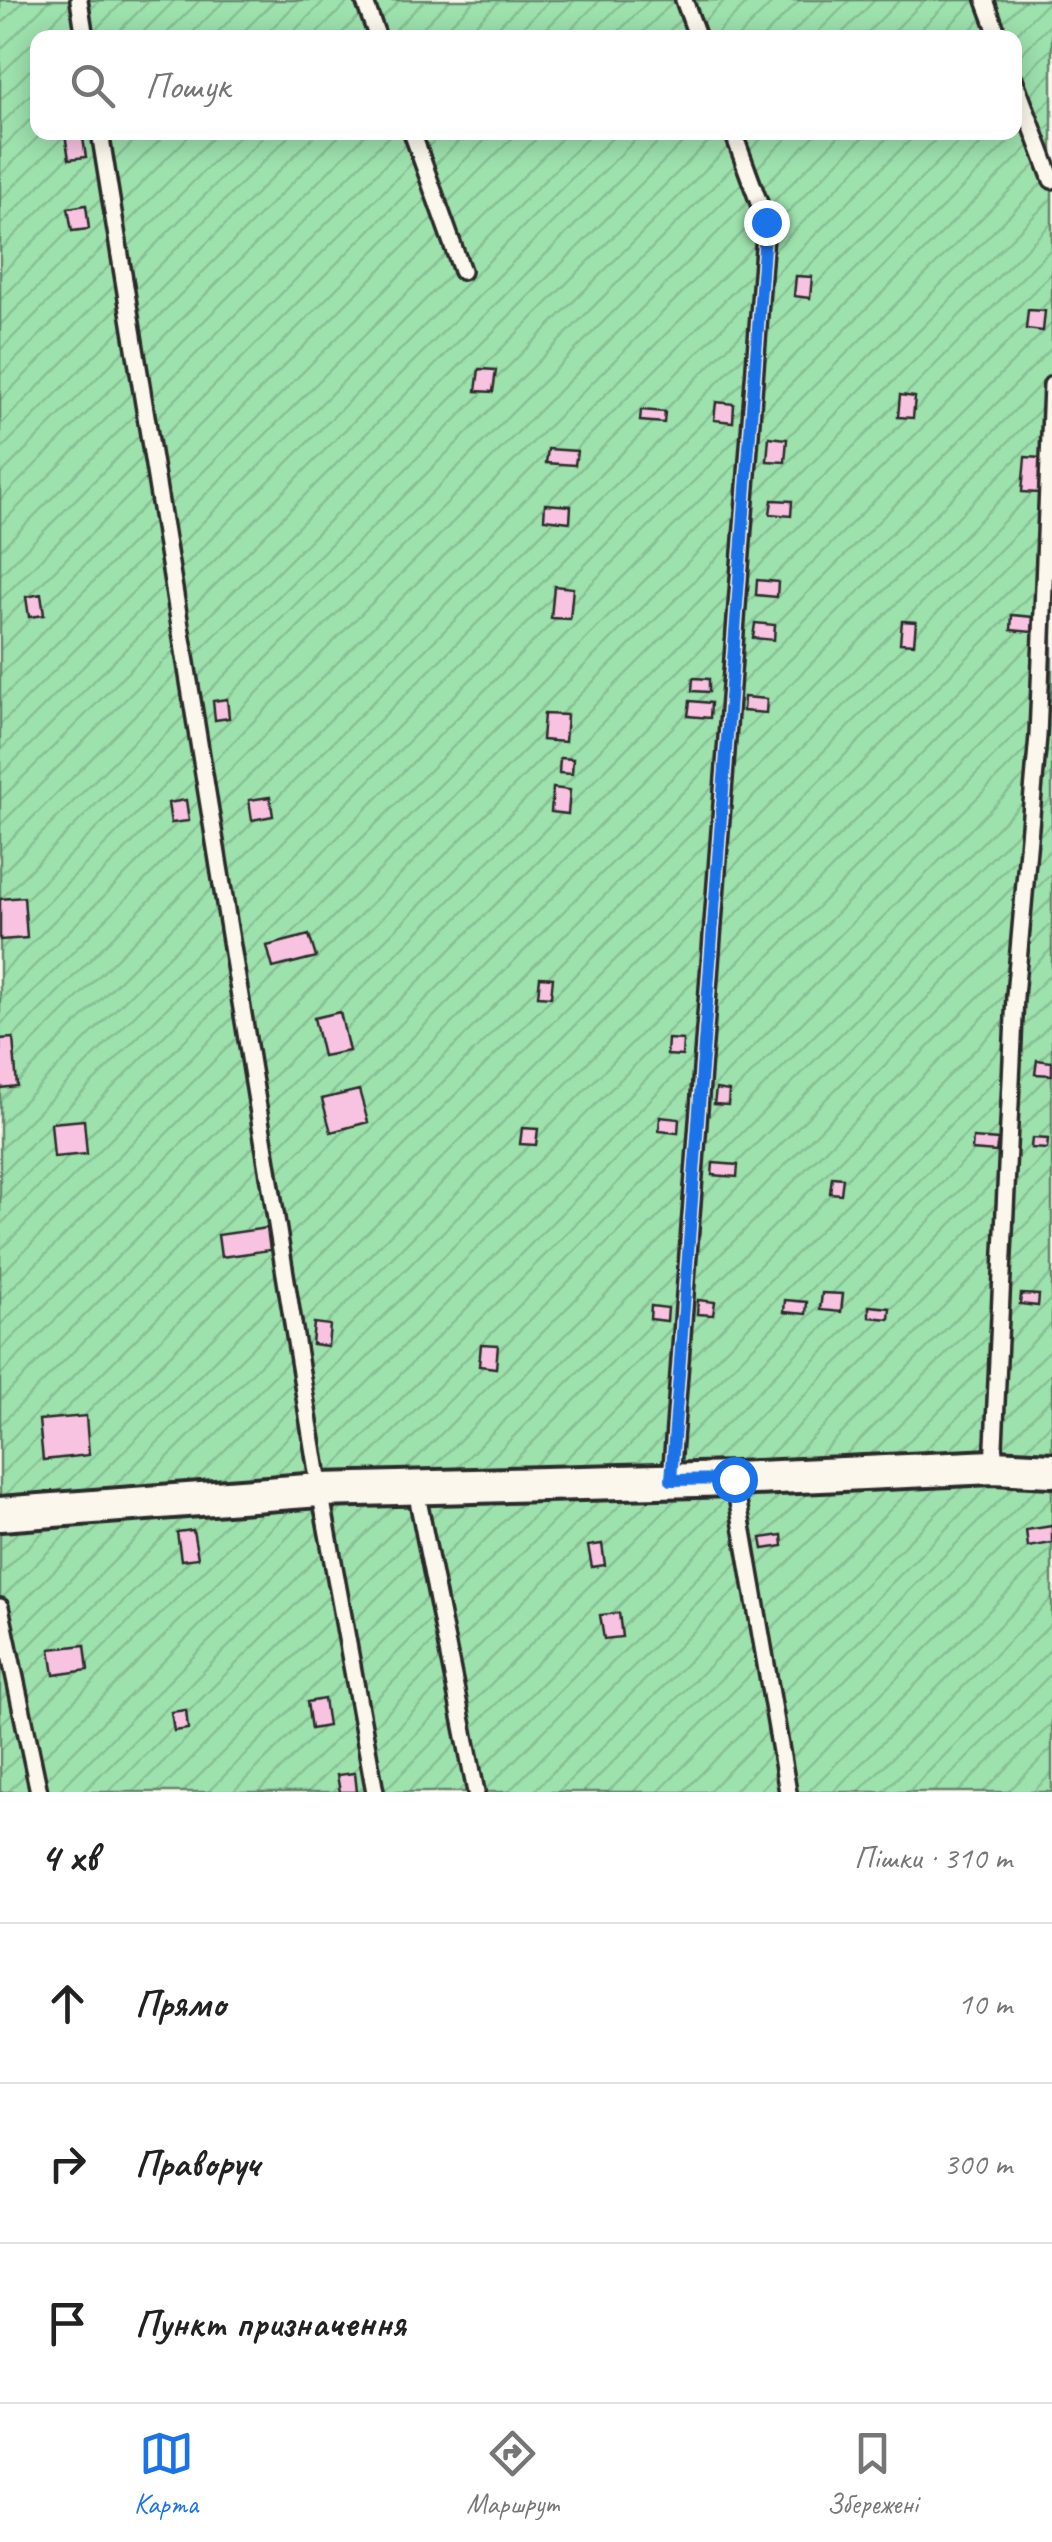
<!DOCTYPE html>
<html lang="uk">
<meta charset="utf-8">
<style>
:root{--surface:#fff;--page:#f6f6f6;--text:#222;--muted:#767676;--line:#e0e0e0;--accent:#1a73e8}
body{margin:0;font-family:Caveat,sans-serif;background:var(--page);color:var(--text)}
.stop{position:absolute;width:30px;height:30px;margin:-22px;border:8px solid #1a73e8;border-radius:50%;background:#fff}
.stop.end{background:#1a73e8;border-color:#fff;box-shadow:0 2px 10px #0008}
.list{margin:0;padding:0;list-style:none}
h2{display:flex;justify-content:space-between;align-items:center;height:130px;margin:0;padding:0 40px;font-size:42px}
h2 small{font-size:32px;font-weight:400;color:var(--muted)}
.list li{display:grid;grid-template-columns:65px 1fr auto;gap:30px;align-items:center;box-sizing:border-box;height:160px;padding:0 40px;border-top:2px solid var(--line)}
.list b{display:block;font-size:38px;white-space:nowrap}
.list em{font-size:32px;font-style:normal;color:var(--muted)}
.icon{flex:none;width:55px;height:55px;fill:none;stroke:currentColor;stroke-width:2;stroke-linecap:round;stroke-linejoin:round}
.map{position:relative;flex:none;width:1052px;height:1792px;overflow:hidden}
.search{position:absolute;background:var(--surface);box-shadow:0 5px 25px #0003;left:30px;right:30px;top:30px;height:110px;display:flex;align-items:center;gap:25px;box-sizing:border-box;padding:0 35px;border-radius:20px;color:var(--muted);font-size:38px}
.sheet{height:610px;background:var(--surface)}
nav{display:flex;justify-content:space-around;align-items:center;box-sizing:border-box;height:140px;border-top:2px solid var(--line);background:var(--surface);font-size:28px;color:var(--muted)}
nav a{display:grid;justify-items:center;gap:5px}
nav .on{color:var(--accent)}
.map>svg:first-child{display:block}
.garden{fill:url(#garden-furrows);stroke:#64866c;stroke-width:2.5;fill-rule:evenodd}
.building{fill:#f7c3e0;stroke:#2b2b2b;stroke-width:2.5}
.lines{fill:none;stroke-linecap:round;stroke-linejoin:round}
.lane-casing{stroke:#2b2b2b;stroke-width:22}
.street-casing{stroke:#2b2b2b;stroke-width:40}
.lane{stroke:#fbf7ec;stroke-width:15}
.street{stroke:#fbf7ec;stroke-width:32}
.route{stroke:#1a73e8;stroke-width:12}
</style>
<div class="map">
<svg width="1052" height="1792" viewBox="0 0 1052 1792">
<defs>
<pattern id="garden-furrows" width="10" height="10" patternUnits="userSpaceOnUse" patternTransform="scale(2.5)"><rect width="10" height="10" fill="#9de1ad"/><path d="M-1 1l2-2M0 10L10 0M9 11l2-2" fill="none" stroke="#87c195"/></pattern>
</defs>
<rect width="100%" height="100%" fill="#fbf7ec"/>
<filter id="ink" filterUnits="userSpaceOnUse"><feTurbulence type="fractalNoise" baseFrequency=".01" numOctaves="2"/><feDisplacementMap in="SourceGraphic" scale="20" xChannelSelector="R" yChannelSelector="G"/><feConvolveMatrix kernelMatrix="1 2 1 2 8 2 1 2 1" color-interpolation-filters="sRGB"/></filter>
<g filter="url(#ink)">
<!-- garden -->
<path class="garden" d="M0,0H1052V1792H0ZM38,38H1014V132H38Z"/>
<!-- building -->
<path class="building" d="M82,132L86,157L69,159L65,134Z
M86,205L89,229L72,231L68,208Z
M796,276L812,277L810,298L794,296Z
M1028,310L1045,311L1043,331L1026,329Z
M479,369L496,370L493,392L476,391Z
M900,395L915,397L913,418L898,417Z
M716,402L734,404L733,422L714,420Z
M641,410L665,412L664,423L640,421Z
M769,437L787,439L785,462L767,461Z
M548,449L577,451L575,465L546,463Z
M1025,457L1042,458L1039,493L1022,492Z
M772,500L792,501L791,516L770,514Z
M545,504L571,506L570,522L544,519Z
M757,580L778,582L777,597L756,595Z
M554,586L573,588L570,619L551,618Z
M41,594L44,615L29,617L26,597Z
M1012,615L1033,617L1032,632L1011,630Z
M902,621L916,622L914,644L900,643Z
M755,623L775,625L774,640L753,638Z
M693,678L709,679V692L692,691Z
M744,697L767,699L766,713L743,711Z
M227,699L229,718L215,720L213,701Z
M690,701L711,703L710,718L688,716Z
M544,714L567,715L565,742L542,740Z
M560,758L573,759L572,774L559,773Z
M553,788L570,790L568,814L551,812Z
M270,797L273,816L252,820L249,800Z
M186,800L189,821L171,823L168,803Z
M24,897L27,938L0,940V899Z
M309,935L316,957L273,968L267,946Z
M540,977L553,978L551,997L538,996Z
M340,1012L349,1051L323,1056L314,1018Z
M13,1038L17,1086L0,1088V1039Z
M668,1039L683,1040L682,1056L667,1055Z
M1037,1060L1052,1062V1075L1035,1074Z
M716,1089L729,1091L728,1105L714,1104Z
M359,1090L368,1122L331,1132L322,1099Z
M660,1117L679,1119L678,1133L659,1131Z
M84,1120L87,1154L54,1157L51,1123Z
M522,1128L538,1129L536,1145L520,1144Z
M973,1138L998,1140L996,1152L972,1150Z
M1032,1138L1048,1139L1047,1149L1031,1148Z
M713,1163L738,1165L737,1177L712,1175Z
M832,1177L843,1178L841,1194L830,1193Z
M267,1228L270,1250L221,1257L218,1235Z
M822,1293L843,1294L841,1312L820,1310Z
M1021,1294L1039,1295L1038,1306L1020,1304Z
M698,1300L715,1302L713,1315L697,1314Z
M785,1300L807,1302L806,1314L784,1312Z
M651,1306L668,1308L667,1321L650,1319Z
M869,1306L890,1308L889,1319L869,1317Z
M314,1323L330,1325L328,1346L312,1344Z
M481,1344L498,1345L496,1368L479,1366Z
M86,1416L89,1455L43,1460L39,1420Z
M1052,1526V1543L1028,1547L1026,1530Z
M193,1530L198,1558L181,1560L177,1532Z
M782,1535L783,1546L763,1549L761,1538Z
M602,1544L605,1565L592,1567L588,1546Z
M619,1613L622,1637L604,1639L600,1615Z
M85,1645L88,1670L54,1675L50,1649Z
M324,1699L328,1726L311,1729L307,1702Z
M186,1710L188,1729L174,1731L171,1712Z
M355,1773L357,1792H340L337,1775Z"/>
<g class="lines">
<!-- lane casing -->
<g class="lane-casing">
<path id="lane" d="M79,0L85,38
M364,0L378,38
M684,0L698,38
M985,0L999,38
M1014,79L1052,180
M100,132L320,1490L375,1792
M412,132L462,271
M993,1467L1015,996L1038,736L1052,385
M734,1479L788,1792
M671,1480L766,222L733,132
M416,1490L476,1792
M0,1607L39,1792"/>
</g>
<!-- street casing -->
<g class="street-casing">
<path id="street" d="M0,1514L320,1490L734,1479L993,1467L1052,1470"/>
</g>
<!-- lane -->
<use href="#lane" class="lane"/>
<!-- street -->
<use href="#street" class="street"/>
</g>
</g>
<g class="lines" filter="url(#ink)">
<!-- route -->
<path class="route" d="M734,1479L671,1480L766,222"/>
</g>
</svg>
<div class="stop" style="left:734px;top:1479px"></div>
<div class="stop end" style="left:766px;top:222px"></div>
<div class="search"><svg class="icon" aria-label="search" viewBox="0 0 24 24"><circle cx="10" cy="10" r="6"/><path d="M15 15l6 6"/></svg>Пошук</div>
</div>
<section class="sheet">
<h2>4 хв<small>Пішки · 310 m</small></h2>
<ul class="list">
<li><svg class="icon" aria-label="ahead" viewBox="0 0 24 24"><path d="M12 20V5M6 11l6-6 6 6"/></svg><div><b>Прямо</b></div><em>10 m</em></li>
<li><svg class="icon" aria-label="right" viewBox="0 0 24 24"><path d="M7 20v-9h11M14 6l5 5-5 5"/></svg><div><b>Праворуч</b></div><em>300 m</em></li>
<li><svg class="icon" aria-label="arrive" viewBox="0 0 24 24"><path d="M6 21V4h12l-3 4 3 4H6"/></svg><div><b>Пункт призначення</b></div></li>
</ul>
</section>
<nav>
<a class="on"><svg class="icon" aria-label="map" viewBox="0 0 24 24"><path d="M3 6l6-2 6 2 6-2v14l-6 2-6-2-6 2zM9 4v14M15 6v14"/></svg>Карта</a>
<a><svg class="icon" aria-label="directions" viewBox="0 0 24 24"><path d="M12 3l9 9-9 9-9-9zM9 14v-3h6M13 9l2 2-2 2"/></svg>Маршрут</a>
<a><svg class="icon" aria-label="saved" viewBox="0 0 24 24"><path d="M7 4h10v16l-5-4-5 4z"/></svg>Збережені</a>
</nav>
